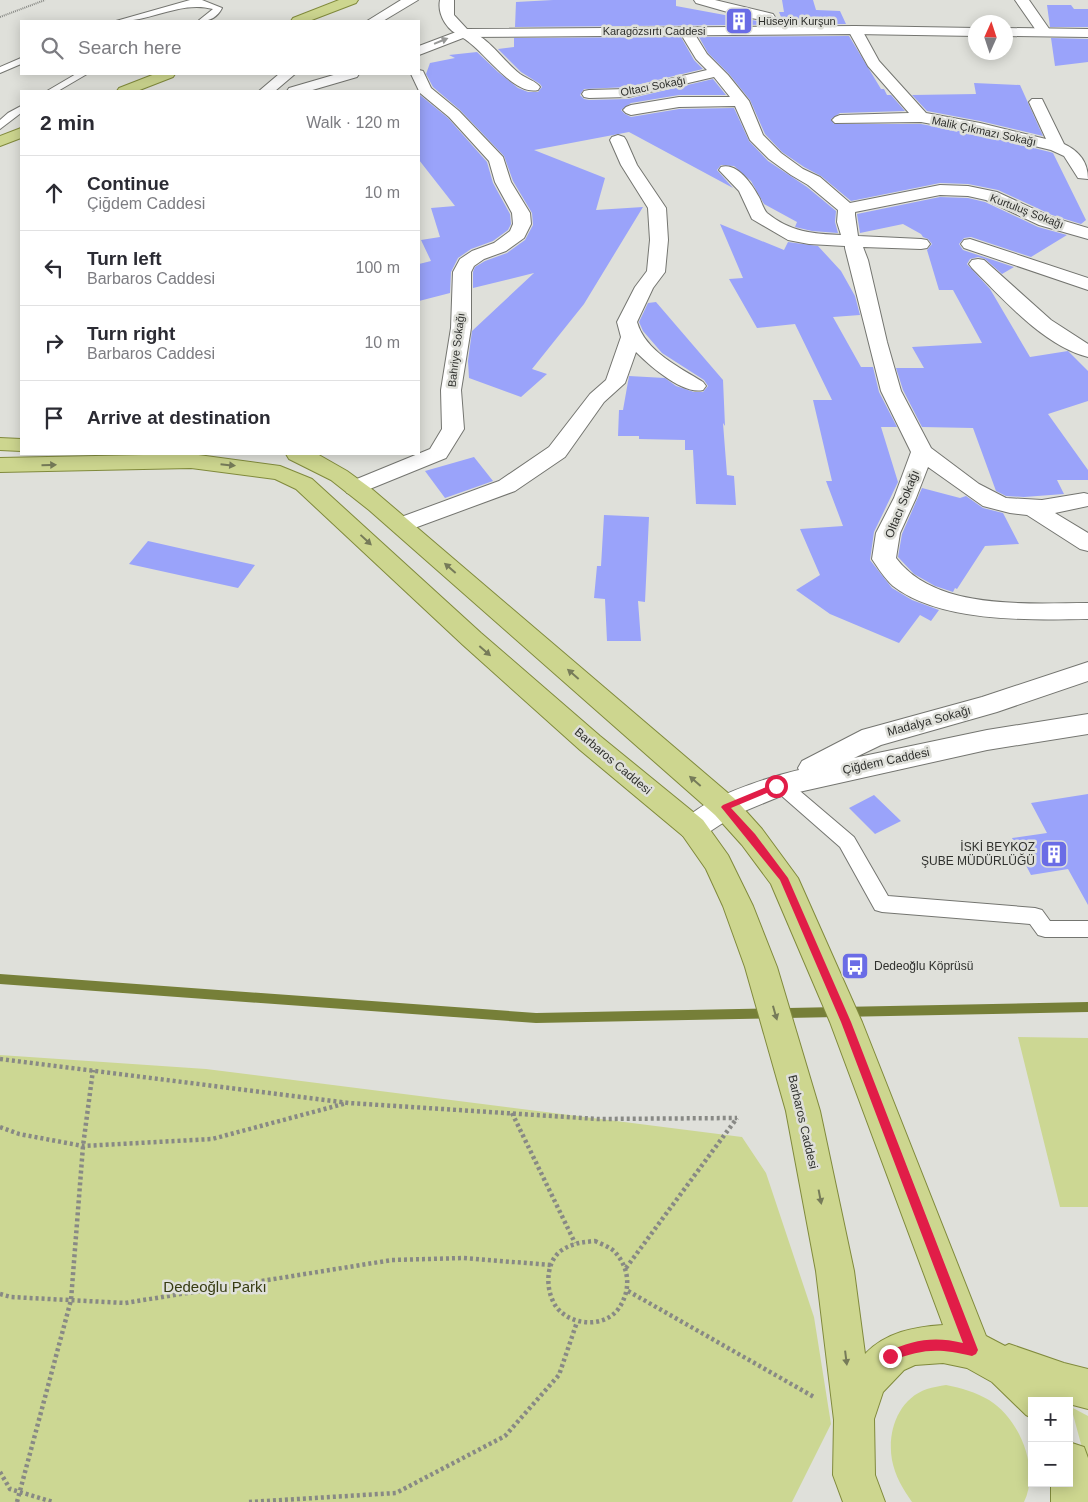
<!DOCTYPE html>
<meta charset="utf-8">
<style>
:root{--surface:#fff;--page:#f7f7f7;--text:#2b2b33;--muted:#7c7c81;--line:#e1e1e2}
body{margin:0;font-family:Arial,sans-serif;background:var(--page);color:var(--text)}
.controls{position:absolute;right:15px;bottom:15px;display:grid;overflow:hidden;border-radius:0px;box-shadow:0 2px 12px #0003}
.controls button{width:45px;height:45px;display:grid;place-items:center;padding:0;border:0;border-bottom:1px solid var(--line);background:var(--surface);color:var(--text);font:25px sans-serif}
.compass{position:absolute;left:968px;top:15px;width:45px;height:45px;border-radius:50%;background:var(--surface);box-shadow:0 2px 12px #0003;rotate:3deg}
.stop{position:absolute;width:15px;height:15px;margin:-11px;border:4px solid #e11d48;border-radius:50%;background:#fff}
.stop.end{background:#e11d48;border-color:#fff;box-shadow:0 1px 5px #0008}
.list{margin:0;padding:0;list-style:none}
h2{display:flex;justify-content:space-between;align-items:center;height:65px;margin:0;padding:0 20px;font-size:21px}
h2 small{font-size:16px;font-weight:400;color:var(--muted)}
.list li{display:grid;grid-template-columns:32px 1fr auto;gap:15px;align-items:center;box-sizing:border-box;height:75px;padding:0 20px;border-top:1px solid var(--line)}
.list b{display:block;font-size:19px;white-space:nowrap}
.list p{margin:0;font-size:16px;white-space:nowrap;color:var(--muted)}
.list em{font-size:16px;font-style:normal;color:var(--muted)}
.icon{flex:none;width:28px;height:28px;fill:none;stroke:currentColor;stroke-width:2;stroke-linecap:round;stroke-linejoin:round}
.map{position:relative;flex:none;width:1088px;height:1502px;overflow:hidden}
.search{position:absolute;background:var(--surface);box-shadow:0 2px 12px #0003;left:20px;top:20px;width:400px;height:55px;display:flex;align-items:center;gap:12px;box-sizing:border-box;padding:0 18px;border-radius:0px;color:var(--muted);font-size:19px}
.panel{position:absolute;background:var(--surface);box-shadow:0 2px 12px #0003;left:20px;top:90px;width:400px;height:365px;border-radius:0px}
.map>svg:first-child{display:block}
.green{fill:#ccd793}
.lines{fill:none;stroke-linecap:round;stroke-linejoin:round}
.stream{fill:#767f38;fill-rule:evenodd}
.building{fill:#9aa3fa}
.service-casing{stroke:#747570;stroke-width:2}
.minor-casing{stroke:#747570;stroke-width:2}
.tertiary-casing{stroke:#747570;stroke-width:2}
.primary-casing{stroke:#808a3c;stroke-width:2}
.path-far1{stroke:#888985;stroke-width:2;stroke-dasharray:1 1;stroke-linecap:butt}
.path{stroke:#888985;stroke-width:4.5;stroke-dasharray:3 3;stroke-linecap:butt}
.service{fill:#fff;fill-rule:evenodd}
.minor{fill:#fff;fill-rule:evenodd}
.tertiary{fill:#fff;fill-rule:evenodd}
.primary{fill:#cdd68f;fill-rule:evenodd}
.oneway{fill:#979896}
.oneway2{fill:#767b59}
.route{fill:#e11d48}
.labels{text-anchor:middle;stroke-width:5;stroke-linejoin:round;paint-order:stroke}
.far-poi-label{font-size:11px;fill:#2f302d;stroke:#dfe0da;text-anchor:start}
.far-street-label{font-size:11px;fill:#2f302d;stroke:#dfe0da}
.street-label{font-size:12px;fill:#2f302d;stroke:#dfe0da}
.poi-label{font-size:12px;fill:#2f302d;stroke:#dfe0da;text-anchor:end}
.near-park-label{font-size:15px;fill:#363b11;stroke:#dfe0da}
</style>
<div class="map">
<svg width="1088" height="1502" viewBox="0 0 1088 1502">
<rect width="100%" height="100%" fill="#dfe0da"/>
<!-- green -->
<path class="green" d="M1018,1037L1088,1038V1207H1060Z
M0,1055L206,1069L742,1137L766,1173L814,1317L831,1424L792,1502H0Z
M946,1385C962,1388 975,1392 989,1400C1020,1419 1040,1469 1024,1502H912C903,1489 895,1476 892,1460C887,1432 898,1399 927,1389C933,1387 940,1386 946,1385Z
M1071,1407L1088,1416V1470Z"/>
<g class="lines">
<!-- stream -->
<path class="stream" d="M0,974L536,1013L1088,1002V1012L536,1023L0,984Z"/>
</g>
<!-- building -->
<path class="building" d="M553,0H676V6L768,23L777,17H781L779,12H784L782,0H813L816,10L840,11L846,24L515,27L516,2Z
M1047,5H1071L1074,9H1088V27H1050Z
M849,36L881,89H884L887,95H891L905,111L840,113L831,119L834,124H921L980,135L1050,152L1053,153L1086,220L1081,224L1052,215L998,190L968,184L940,183L851,201L821,176L804,167L782,152L765,134L750,100L729,74L708,53L699,37Z
M681,37L694,60L703,69L628,87L584,89L580,95L584,99L589,100L628,99L713,79L726,95H679L631,103L621,110L625,114L631,117L679,109L734,108L749,141L768,161L807,187L836,211L835,222L838,233L812,231L795,227L797,222L764,204L751,181L734,166L721,165L717,170L733,188L629,132L534,150L605,178L596,210L643,207L584,304L532,369L547,374L521,397L469,378L468,361L472,331L534,273L473,288V272L475,267L485,261L507,253L525,240L533,225L532,213L513,181L504,156L460,110L433,87L426,74L430,63L455,58L449,55L477,52L498,72L518,88L528,92H538L542,87L540,84L521,72L498,49L514,47V38Z
M1051,38L1088,39V62L1055,66Z
M974,83L1020,85L1043,136L980,121L927,111L912,95L976,94Z
M420,95L448,118L487,162L493,183L510,214L511,224L508,230L493,241L471,249L458,258L451,272L450,293L419,301V264L431,261L421,240L440,237L431,208L455,206L419,160Z
M940,197L968,198L985,202L1038,227L1067,235L1031,257L971,237L964,238L959,244L963,250L1014,267L1002,274L985,259L978,257L970,259L967,264L990,289L1030,357L1068,351L1088,371V401L1048,414L1088,470V480H1057L1064,494L1024,497L1006,496L996,491L973,428L922,427L903,390L896,368H924L912,347L982,343L953,290H939L927,250L932,244L928,239L923,237L921,234L903,224L860,233L857,214Z
M720,224L784,250L788,242L818,246L841,271L855,296L860,315L833,317L861,367H873L879,392L897,427H881L898,482L874,532L870,560L892,588L912,600L939,610L931,621L920,615L899,643L830,614L796,590L820,575L800,529L843,526L826,481H832L813,400H832L795,324L757,328L729,279L743,278Z
M656,302L723,380L725,426L723,423L727,475L734,476L736,505L696,504L693,450H685V440L639,439V436H618L619,410H623L629,376L665,378L676,386L694,392H703L708,386L704,380L662,353L643,331L639,322L648,303Z
M474,457L493,481L445,498L425,471Z
M922,488L960,498L966,496L983,508L1003,513L1019,544L985,546L957,589L955,588L953,592L935,586L914,574L898,557L902,534Z
M604,515L649,517L645,602L638,601L641,641H607L605,599L594,598L597,566H601Z
M148,541L201,553L255,565L238,588L129,564Z
M1088,794V905L1068,869L1031,875L1012,838L1047,833L1031,803Z
M874,795L901,821L875,834L849,808Z"/>
<g class="lines">
<!-- service casing -->
<g class="service-casing">
<path id="service" d="M190,0H202L222,8C217,18 208,22 198,21L213,9C180,0 149,23 116,21Z
M21,58V64L0,73V67Z
M76,74H87L58,91H47Z
M21,106V113L0,129V120L8,113Z
M781,778L787,780L854,837L888,896L1035,908L1042,910L1050,921H1088V937H1045L1038,935L1030,924L882,912L875,910L840,847L775,790L772,785L775,780Z"/>
</g>
<!-- minor casing -->
<g class="minor-casing">
<path id="minor" d="M401,0H418L383,21H367Z
M694,0H715L773,14L775,17L768,21L745,17L696,3Z
M1015,0H1029L1052,33L1050,36H1040Z
M855,26L862,30L879,61L926,113L980,123L1046,139L1029,102L1032,99H1042L1064,144C1079,151 1088,162 1088,179L1078,178L1064,156L1051,150L980,133L921,122L835,123L832,120L835,117L840,115L909,113L868,66L848,30Z
M686,27L691,28L707,54L728,75L749,101L763,135L781,153L803,169L820,177L850,203L940,185L968,186L997,192L1051,217L1088,228V239L1039,225L986,200L968,196L940,195L855,212V215L858,236L921,239L927,240L930,244L927,248L921,249L863,247L868,260L887,342L901,391L931,448L979,484L1006,498L1042,500L1084,493L1088,494V506L1055,513L1088,533V551L1080,549L1027,515L1010,513L983,506L928,467L916,498L900,533L896,558C936,611 1028,603 1088,603V619C1030,620 941,623 893,586C885,579 878,568 872,559L876,533L894,498L911,452L881,391L845,248V246L809,244L788,240L752,219L739,191L719,170L721,167C738,162 753,186 760,199C762,204 764,210 767,213C790,232 813,234 841,235L837,222L838,210L808,185L791,175L769,159L750,140L735,106L679,107L631,115L626,113L623,110L626,107L631,105L679,97H730L714,77L628,97L589,98L584,97L582,94L584,91L589,90L628,89L707,70L696,59L679,31Z
M464,29C488,35 502,60 520,74C527,79 536,81 540,87L538,90C513,96 484,50 463,38L419,55V46Z
M419,70L423,71L431,88L459,111L503,157L511,182L530,213L531,224L524,238L506,251L484,259L474,266L471,272V328L461,390L464,429L446,458L355,495L347,493L344,488L347,483L430,449L442,429L441,390L451,328L453,272L460,259L472,251L494,243L510,231L513,224L512,213L495,182L489,161L449,117L420,93L411,74H419Z
M279,74H295L275,91H259Z
M337,74H359L357,77L309,91H287L289,88Z
M618,135L624,137L626,140L637,165L666,208L668,240L665,272L653,288L637,322C645,351 679,367 703,382L706,386L703,390C683,395 650,366 636,352L625,383L604,402L565,457L515,491L409,530L401,532L393,530L389,525L393,520L499,481L549,447L590,394L606,380L621,337L617,322L635,287L647,271L650,240L648,208L621,165L610,140L612,137Z
M970,239L1088,278V290L964,248L961,244L964,240Z
M978,259L984,260L1051,320L1088,344V357C1044,346 1003,299 972,268L969,264L972,260Z
M1088,662V681L997,712L881,745L854,758L987,730L1088,714V734L987,750L781,796L735,815L703,836L693,839L683,836L679,828C693,800 769,777 799,770L798,768L802,761L862,730L982,697Z"/>
</g>
<!-- tertiary casing -->
<g class="tertiary-casing">
<path id="tertiary" d="M440,0H454V15L467,29L855,26L976,28V36L855,34L464,37C448,33 437,15 440,0Z
M1006,28L1088,29V37L1006,36Z"/>
</g>
<!-- primary casing -->
<g class="primary-casing">
<path id="primary" d="M339,0H358L356,3L309,21H291L293,18Z
M155,74H175L173,77L137,91H117L119,88Z
M21,128V138L0,146V136Z
M0,438L21,439V451L0,450Z
M191,454L280,466L312,479L481,633L600,736L703,820L728,855L753,906L777,967L820,1111L854,1271L865,1354C886,1332 914,1327 943,1325L830,1022L771,884L742,845L715,815L369,510L331,480L289,459L286,454L319,455L347,471L373,490L735,799L762,829L798,878L862,1022L986,1336L1005,1346L1009,1344L1064,1363L1088,1369V1409L1069,1404V1401H1032V1418L1026,1415L992,1382L967,1368L943,1363L915,1365L904,1370L883,1392L874,1419L875,1475L885,1502H843L833,1475L834,1420L816,1271L786,1111L745,967L723,906L706,869L683,836L580,750L463,645L296,489L275,479L191,468L0,472V458Z
M1069,1442L1084,1447L1088,1458V1502H1051V1483H1069Z"/>
</g>
<!-- path-far1 -->
<path class="path-far1" d="M0,17L45,0"/>
<!-- path -->
<path class="path" d="M0,1059L349,1103L598,1119L737,1118
M512,1113L575,1243
M0,1127L19,1134L83,1146L212,1139L347,1103
M595,1241C601,1244 610,1247 615,1252C630,1269 631,1290 619,1308C605,1328 573,1326 558,1309C545,1294 544,1262 562,1250C573,1243 583,1242 595,1241Z
M626,1268L737,1118
M628,1291L814,1397
M0,1294L11,1297L125,1303L392,1260L463,1258L551,1265
M0,1472L10,1489L53,1502
M17,1502L71,1300L83,1146L93,1070
M249,1502L396,1493L505,1436L559,1375L577,1322"/>
<!-- service -->
<use href="#service" class="service"/>
<!-- minor -->
<use href="#minor" class="minor"/>
<!-- tertiary -->
<use href="#tertiary" class="tertiary"/>
<!-- primary -->
<use href="#primary" class="primary"/>
</g>
<!-- one-way arrows -->
<defs><path id="oneway-solid" d="M-6-.8H1V-3.2L6.5 0L1 3.2V.8H-6Z" transform="scale(1.25)"/></defs>
<use class="oneway" href="#oneway-solid" transform="translate(441 41) rotate(-22)"/>
<g class="oneway2">
<use href="#oneway-solid" transform="translate(49 465) rotate(-2)"/>
<use href="#oneway-solid" transform="translate(228 465) rotate(6)"/>
<use href="#oneway-solid" transform="translate(366 540) rotate(43)"/>
<use href="#oneway-solid" transform="translate(450 568) rotate(-139)"/>
<use href="#oneway-solid" transform="translate(485 651) rotate(41)"/>
<use href="#oneway-solid" transform="translate(573 674) rotate(-139)"/>
<use href="#oneway-solid" transform="translate(695 781) rotate(-139)"/>
<use href="#oneway-solid" transform="translate(775 1013) rotate(74)"/>
<use href="#oneway-solid" transform="translate(820 1197) rotate(79)"/>
<use href="#oneway-solid" transform="translate(846 1358) rotate(83)"/>
</g>
<!-- route -->
<path class="route" d="M776,783L779,784V788L731,808L755,834L788,878L851,1022L978,1350L976,1354L972,1356C937,1348 924,1349 890,1361L886,1360L884,1356L886,1352C914,1340 933,1336 963,1343L841,1022L780,880L721,807L723,805Z"/>
<!-- icons -->
<defs>
<g id="building-square" transform="scale(1.4375)"><rect x="-9" y="-9" width="18" height="18" rx="4" fill="#6a6ce6" stroke="#dfe0da"/><path d="M-4-6H4V6H1V3H-1V6H-4ZM-2.5-4.3h1.7v1.8h-1.7ZM.8-4.3h1.7v1.8H.8ZM-2.5-1h1.7V.8h-1.7ZM.8-1h1.7V.8H.8Z" fill="#fff"/></g>
<g id="bus-square" transform="scale(1.4375)"><rect x="-9" y="-9" width="18" height="18" rx="4" fill="#6a6ce6" stroke="#dfe0da"/><path d="M-5-6H5V4H4V6H2V4H-2V6H-4V4H-5ZM-3.5-4V0h7V-4ZM-3.5 1.2v1.5H-2V1.2ZM2 1.2v1.5H3.5V1.2Z" fill="#fff"/></g>
</defs>
<g fill-rule="evenodd">
<use href="#building-square" x="739" y="21"/>
<use href="#building-square" x="1054" y="854"/>
<use href="#bus-square" x="855" y="966"/>
</g>
<g class="labels">
<!-- far-poi labels -->
<g class="far-poi-label">
<text x="758" y="25">Hüseyin Kurşun</text>
</g>
<!-- far-street labels -->
<g class="far-street-label">
<text x="654" y="35">Karagözsırtı Caddesi</text>
<text transform="translate(653 86) rotate(-11)" y="4">Oltacı Sokağı</text>
<text transform="translate(984 131) rotate(12)" y="4">Malik Çıkmazı Sokağı</text>
<text transform="translate(1027 211) rotate(21)" y="4">Kurtuluş Sokağı</text>
<text transform="translate(456 350) rotate(-83)" y="4">Bahriye Sokağı</text>
</g>
<!-- street labels -->
<g class="street-label">
<text transform="translate(902 504) rotate(-68)" y="4">Oltacı Sokağı</text>
<text transform="translate(929 721) rotate(-15)" y="4">Madalya Sokağı</text>
<text transform="translate(613 761) rotate(40)" y="4">Barbaros Caddesi</text>
<text transform="translate(886 761) rotate(-12)" y="4">Çiğdem Caddesi</text>
<text transform="translate(803 1122) rotate(77)" y="4">Barbaros Caddesi</text>
</g>
<!-- poi labels -->
<g class="poi-label">
<text x="1035" y="851">İSKİ BEYKOZ<tspan x="1035" dy="14">ŞUBE MÜDÜRLÜĞÜ</tspan></text>
<text x="874" y="970" text-anchor="start">Dedeoğlu Köprüsü</text>
</g>
<!-- near-park labels -->
<g class="near-park-label">
<text x="215" y="1292">Dedeoğlu Parkı</text>
</g>
</g>
</svg>
<div class="controls">
<button>+</button>
<button>−</button>
</div>
<svg class="compass" viewBox="-18 -18 36 36"><path d="M0-13l5 13h-10z" fill="#e53935"/><path d="M0 13l5-13h-10z" fill="#7c7c81"/></svg>
<div class="stop" style="left:776px;top:786px"></div>
<div class="stop end" style="left:890px;top:1356px"></div>
<div class="search"><svg class="icon" aria-label="search" viewBox="0 0 24 24"><circle cx="10" cy="10" r="6"/><path d="M15 15l6 6"/></svg>Search here</div>
<section class="panel">
<h2>2 min<small>Walk · 120 m</small></h2>
<ul class="list">
<li><svg class="icon" aria-label="ahead" viewBox="0 0 24 24"><path d="M12 20V5M6 11l6-6 6 6"/></svg><div><b>Continue</b><p>Çiğdem Caddesi</p></div><em>10 m</em></li>
<li><svg class="icon" aria-label="left" viewBox="0 0 24 24"><path d="M17 20v-9H6M10 6l-5 5 5 5"/></svg><div><b>Turn left</b><p>Barbaros Caddesi</p></div><em>100 m</em></li>
<li><svg class="icon" aria-label="right" viewBox="0 0 24 24"><path d="M7 20v-9h11M14 6l5 5-5 5"/></svg><div><b>Turn right</b><p>Barbaros Caddesi</p></div><em>10 m</em></li>
<li><svg class="icon" aria-label="arrive" viewBox="0 0 24 24"><path d="M6 21V4h12l-3 4 3 4H6"/></svg><div><b>Arrive at destination</b></div></li>
</ul>
</section>
</div>
